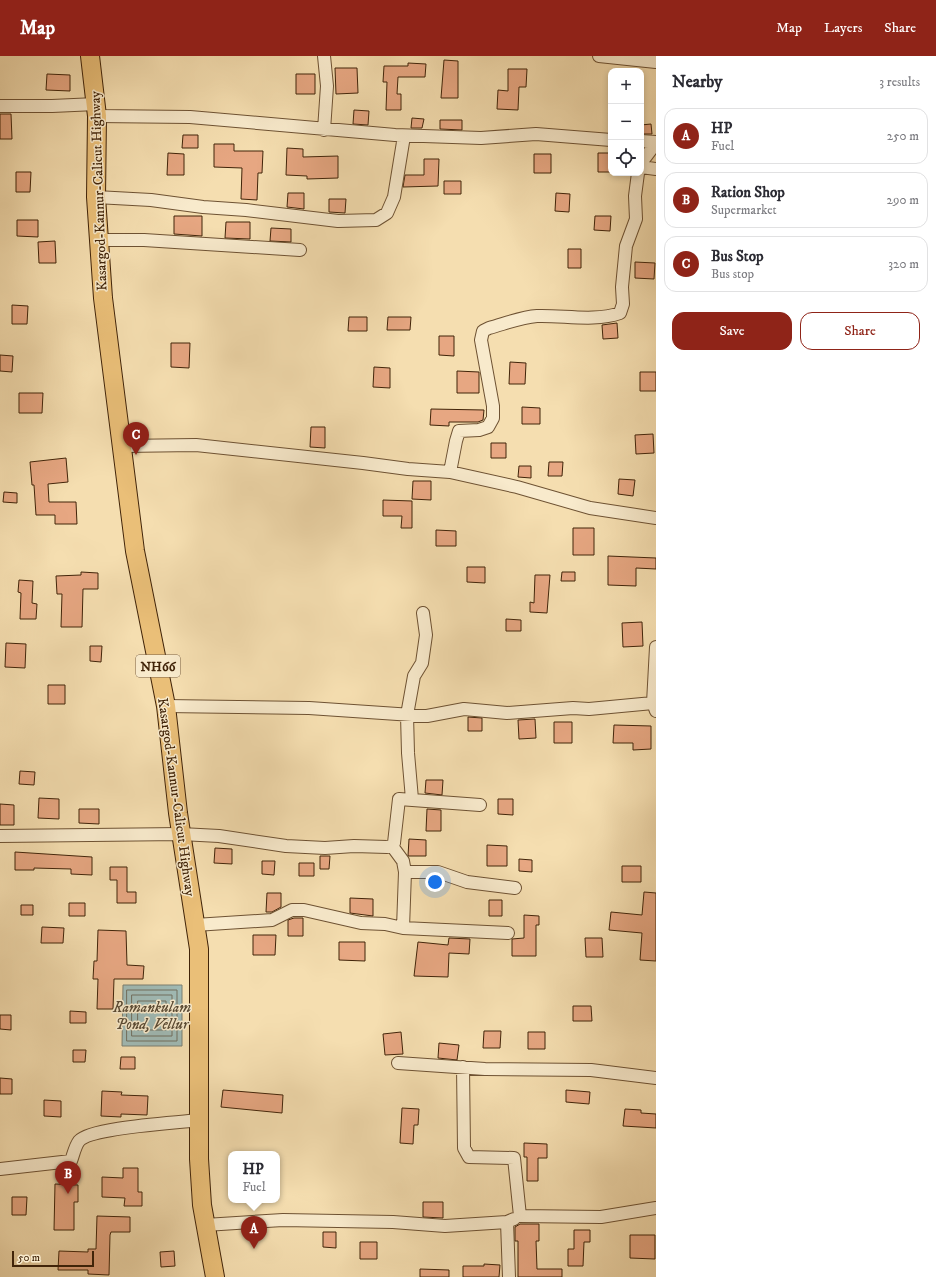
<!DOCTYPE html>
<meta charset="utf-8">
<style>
:root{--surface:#fff;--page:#f2f2f3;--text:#2b2b33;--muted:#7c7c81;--line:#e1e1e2;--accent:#8f2418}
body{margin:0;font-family:"IM FELL DW Pica",serif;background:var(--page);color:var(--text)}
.controls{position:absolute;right:12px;top:12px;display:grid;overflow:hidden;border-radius:8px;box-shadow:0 2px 6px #0003}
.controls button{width:36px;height:36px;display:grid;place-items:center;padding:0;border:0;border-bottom:1px solid var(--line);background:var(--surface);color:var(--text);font:20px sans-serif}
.scale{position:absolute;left:12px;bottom:10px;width:82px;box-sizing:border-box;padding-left:4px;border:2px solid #412409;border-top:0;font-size:11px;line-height:14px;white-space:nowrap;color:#412409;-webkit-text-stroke:3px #f8eacc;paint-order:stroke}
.you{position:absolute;left:435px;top:826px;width:14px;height:14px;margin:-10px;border:3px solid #fff;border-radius:50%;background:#1a73e8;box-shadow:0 0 0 6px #1a73e833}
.badge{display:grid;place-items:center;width:26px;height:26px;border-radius:50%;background:var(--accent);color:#fff;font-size:13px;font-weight:700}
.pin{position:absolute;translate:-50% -33px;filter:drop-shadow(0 1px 2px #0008)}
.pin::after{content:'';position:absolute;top:21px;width:14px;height:12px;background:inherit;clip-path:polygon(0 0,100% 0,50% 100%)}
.popup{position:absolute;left:228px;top:1095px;width:52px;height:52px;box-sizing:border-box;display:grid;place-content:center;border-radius:8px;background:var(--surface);filter:drop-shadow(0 1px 3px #0005);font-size:13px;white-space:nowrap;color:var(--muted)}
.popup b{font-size:15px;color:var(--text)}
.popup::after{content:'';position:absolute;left:50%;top:100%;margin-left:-8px;border:8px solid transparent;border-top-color:var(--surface)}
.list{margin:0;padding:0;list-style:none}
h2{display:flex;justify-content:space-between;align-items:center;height:52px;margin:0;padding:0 16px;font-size:17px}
h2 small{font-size:13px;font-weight:400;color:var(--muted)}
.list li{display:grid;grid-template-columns:26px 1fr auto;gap:12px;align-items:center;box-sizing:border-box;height:56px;margin:0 8px 8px;padding:0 8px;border:1px solid var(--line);border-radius:12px}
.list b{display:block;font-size:15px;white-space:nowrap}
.list p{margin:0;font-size:13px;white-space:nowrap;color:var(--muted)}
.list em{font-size:13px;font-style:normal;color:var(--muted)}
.actions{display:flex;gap:8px;padding:12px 16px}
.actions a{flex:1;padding:9px 0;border:1px solid var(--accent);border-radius:12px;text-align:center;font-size:14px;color:var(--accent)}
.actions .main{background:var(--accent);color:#fff}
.icon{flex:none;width:22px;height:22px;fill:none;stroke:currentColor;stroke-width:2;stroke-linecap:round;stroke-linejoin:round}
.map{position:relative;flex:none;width:656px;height:1221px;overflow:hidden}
header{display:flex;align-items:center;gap:24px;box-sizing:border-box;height:56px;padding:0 20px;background:var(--accent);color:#fff}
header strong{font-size:19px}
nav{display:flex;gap:22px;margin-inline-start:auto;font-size:14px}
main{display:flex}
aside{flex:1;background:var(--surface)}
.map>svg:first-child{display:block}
.water{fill:#a0bab5;stroke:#7a7e70}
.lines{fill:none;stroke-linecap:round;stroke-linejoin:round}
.shore{stroke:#706f5f;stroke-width:1}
.building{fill:#e7a782;stroke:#412409}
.minor-casing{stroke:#6e5233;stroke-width:14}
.highway-casing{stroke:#412409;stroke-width:20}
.minor{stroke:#f8eacc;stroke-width:12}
.highway{stroke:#eabf78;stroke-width:18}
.labels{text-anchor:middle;stroke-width:3;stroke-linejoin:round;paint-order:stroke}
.shield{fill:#f8eacc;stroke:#785f44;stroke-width:1}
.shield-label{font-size:13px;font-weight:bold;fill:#412409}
.street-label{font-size:14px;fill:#412409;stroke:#f8eacc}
.water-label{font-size:15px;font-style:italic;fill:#594a34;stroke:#f8eacc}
</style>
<header>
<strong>Map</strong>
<nav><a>Map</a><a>Layers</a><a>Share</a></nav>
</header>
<main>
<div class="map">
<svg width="656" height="1221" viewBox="0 0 656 1221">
<rect width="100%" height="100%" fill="#f5deb0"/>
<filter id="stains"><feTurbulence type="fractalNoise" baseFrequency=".005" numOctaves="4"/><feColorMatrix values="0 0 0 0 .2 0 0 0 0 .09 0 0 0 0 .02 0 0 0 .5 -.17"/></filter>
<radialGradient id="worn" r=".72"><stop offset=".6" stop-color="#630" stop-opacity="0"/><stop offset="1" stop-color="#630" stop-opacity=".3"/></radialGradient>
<!-- water -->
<path class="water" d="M123,929H182V990H122Z"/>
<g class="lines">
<!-- shore -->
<path class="shore" d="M127,934H177V985H127Z
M132,939H172V980H132Z
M138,945H166V974H138Z"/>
</g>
<!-- building -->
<path class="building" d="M444,4L458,5V42H441Z
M408,7L426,8L425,21H398L397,38H401V54H386L387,26H383L384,10H408Z
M335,12H357L358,37L336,38Z
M508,13H527L526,31H519L518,54L497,53L498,34L508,35Z
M47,18L70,19V35L46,34Z
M296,18H315V38H296Z
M354,54L369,55L368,69L353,68Z
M0,58H11L12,83H0Z
M412,62L424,63L422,72H411Z
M440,64H462V74L440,73Z
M651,68L652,78H641V69Z
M183,79H198V92H182Z
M214,88H234V95H263L262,117H258L257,144L241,143L242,112L214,111Z
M287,92L303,93V101L338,100V122L307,123V120L286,119Z
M168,97L184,98V119H167Z
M598,97H611V116H598Z
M534,98H551V117H534Z
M424,103H439L438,130L403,131L405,119H424Z
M16,116H31L30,136H16Z
M444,125H461V138H444Z
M288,137H304V153L287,151Z
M556,137L570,138L569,156L555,155Z
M329,143H346L345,157L329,156Z
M174,160H202V180L174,178Z
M595,160H611L610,175L594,174Z
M17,164H38V181L17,180Z
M226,166H250V183L225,182Z
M271,172L291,173V186L270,185Z
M55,185L56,207H39L38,186Z
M568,193H581V212H568Z
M635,206L655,207L654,223L635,222Z
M12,249L28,250L27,268H12Z
M349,261H367V275H348Z
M388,261H411L410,274H387Z
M617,267L618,282L603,283L602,269Z
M439,280H454V300L439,299Z
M171,287H190L189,312L171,311Z
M0,299L13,300L12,316L0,315Z
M510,306L526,307L525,328H509Z
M374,311L390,312V332L373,331Z
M457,315L479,316V337H457Z
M640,316H656V335H640Z
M19,337H43L42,357H19Z
M522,351L540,352V368H522Z
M431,353L484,354L483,364L478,366H449V370L430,369Z
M311,371H325V392L310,391Z
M653,378L654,397L636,398L635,379Z
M491,387H506V402H491Z
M66,402L68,426L48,428L49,446H76L77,468H55V459H36L34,429H32L30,406Z
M549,406H563L562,420H548Z
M519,410H531V422L518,421Z
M619,423L635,424L633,440L618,438Z
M413,425H431V444L412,443Z
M4,436L17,437V447L3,446Z
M383,444L412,445V472H401L402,460H383Z
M573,472H594V499H573Z
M436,474L456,475V490H436Z
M608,500L656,502V513L636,512V530L608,529Z
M467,511H485V527L467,526Z
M81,516L98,517V533H83L82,571H61L62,538H57L56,520L81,519Z
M562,516H575V525H561Z
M535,519H550L547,557L530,556V546L534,547Z
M19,524L33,525L32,547L37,548L36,563H20L21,537L18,536Z
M506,563L521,564V575H506Z
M642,566L643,590L623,591L622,567Z
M6,587L26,588L25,612L5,611Z
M90,590H102L101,606L90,605Z
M48,629H65V648H48Z
M468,661L482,662V675H468Z
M535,663L536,682L519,683L518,664Z
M554,666H572V687H554Z
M614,669L651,670V693L633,694V687H613Z
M20,715L35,716L34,729L19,728Z
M426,724H443L442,739L425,737Z
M39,742L59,743V763L38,762Z
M498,743H513V759L498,758Z
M0,748L14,749V769H0Z
M79,753H99V768L79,767Z
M427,753L441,754V775H426Z
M409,783L426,784V800H408Z
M487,789L507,790V810H487Z
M215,792L232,793V808L214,807Z
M15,796L92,801V819L71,818V813L34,812V814H15Z
M320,800H330L329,813H320Z
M519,803L532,804V816L519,815Z
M262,805H275L274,819L262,818Z
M299,807H314V820H299Z
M622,810H641V826H622Z
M110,811H127V836H136V847H117V824H110Z
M644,836L656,837V905L640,904L642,877L609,874L611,856L642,859Z
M267,837H281V851L272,856H266Z
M350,842L373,843V860L350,857Z
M489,844H502V860H489Z
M69,847H85V860H69Z
M21,849H33V859H21Z
M524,859L539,860V869H536V900H512V883L524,882Z
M294,862H303V880H288V864Z
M42,871L64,872L63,887H41Z
M98,874L126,875L127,909L144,910L143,923H114L113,953H97L98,923H93L94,905H97Z
M253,879H276L275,899H253Z
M449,882L470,883L469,898L449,897L448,921L414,920L418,886L448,889Z
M585,882H602L603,901H586Z
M339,886H365V905L339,904Z
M573,950H591L592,965H573Z
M70,955L86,956V967H70Z
M0,959H11V974L0,973Z
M484,975H501L500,992H483Z
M401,976L403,998L385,999L383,978Z
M528,976H545V993H528Z
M439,987L459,989L457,1004L438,1002Z
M73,994H86L85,1006H73Z
M121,1001H135V1013H120Z
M0,1022L12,1023V1038H0Z
M223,1034L283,1039L282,1057L221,1051Z
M566,1034L590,1036L589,1048L566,1046Z
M102,1035L122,1036L121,1039L148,1040L147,1059L121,1058V1061L101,1060Z
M44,1044L61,1045V1061L44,1060Z
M402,1052L419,1053L418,1069H414L413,1088L400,1087Z
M625,1053L641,1054V1057L656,1058V1072L623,1070Z
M524,1087L547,1088V1102H538V1125H527V1101H524Z
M123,1112H138V1136H142V1150H124L125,1142L102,1141V1121L123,1122Z
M55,1128L78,1129V1146H74V1174H54Z
M12,1141H27L26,1159H12Z
M423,1146H443V1162L423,1161Z
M97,1160L130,1161V1176H111L110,1179L109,1219L88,1218V1214H58L59,1195L88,1196V1193H96Z
M520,1168H539V1185H536L537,1213H562V1221H518V1185H515V1171Z
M574,1174H590V1186H584L583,1210H568V1193H574Z
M323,1176H336V1192L323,1191Z
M630,1179H655V1203L630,1202Z
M360,1186H377V1203H360Z
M174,1195L175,1210L161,1211L160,1196Z
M484,1208L500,1209L499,1221H463V1210H484Z
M420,1213L449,1214V1221H420Z"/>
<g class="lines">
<!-- minor casing -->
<g class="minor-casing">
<path id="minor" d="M324,0L327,30L324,74
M599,0L656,6
M0,50H52L96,48
M97,60L190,61L395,79L481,82L536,78L611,84
M641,85L656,86
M641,107L656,87
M641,111L656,113
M96,141L151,144L203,151L246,154L338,165L376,164L387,157L394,141L404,80
M99,184H144L300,194
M122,390L196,389L363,407L408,413L450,416L517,431L590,452L656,462
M450,416L456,385L459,375L479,374L488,371L493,362V350L481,284L483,275L489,272C504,268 521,261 537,260C564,259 594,266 620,257L623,248L622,231L626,190L636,163L635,140L638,117
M656,591L653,647L656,655
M166,650L309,652L427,660L464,653L507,657L573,652L589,653L653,647
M412,743L408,697L407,659L414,620L422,607L426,579L423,557
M0,780L181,778L219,780L286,790L325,792L354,790L387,791L392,790L394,787L399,743L480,749
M392,790L403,805L405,816
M195,869L272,864L292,854H304L361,867L385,868L403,872L508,877
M403,872L405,816H438L467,826L515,832
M398,1007L485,1013L591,1014L656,1022
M463,1011L464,1092L469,1101L514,1102L520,1160L601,1161L656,1152
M0,1113L71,1105C73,1100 75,1090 79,1085C91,1071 177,1067 199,1064
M205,1169L283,1164L393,1166L445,1170L507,1166
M509,1221L507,1166L514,1163"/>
</g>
<!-- highway casing -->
<g class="highway-casing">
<path id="highway" d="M90,0L97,60L96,141L103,242L135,495L166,650L178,757L199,893V1103L202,1149L215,1221"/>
</g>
<!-- minor -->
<use href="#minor" class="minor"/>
<!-- highway -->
<use href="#highway" class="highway"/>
</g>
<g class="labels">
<!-- shield labels -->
<rect class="shield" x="136" y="599" width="44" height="22" rx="3"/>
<g class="shield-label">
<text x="158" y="615">NH66</text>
</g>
<!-- street labels -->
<g class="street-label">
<text transform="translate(98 135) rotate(-92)" y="5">Kasargod-Kannur-Calicut Highway</text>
<text transform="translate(177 741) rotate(82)" y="5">Kasargod-Kannur-Calicut Highway</text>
</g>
<!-- water labels -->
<g class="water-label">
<text x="152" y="956">Ramankulam<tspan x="152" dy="17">Pond, Vellur</tspan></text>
</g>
</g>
<rect width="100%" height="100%" filter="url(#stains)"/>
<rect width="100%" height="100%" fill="url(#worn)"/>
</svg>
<div class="controls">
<button>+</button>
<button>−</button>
<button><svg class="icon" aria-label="locate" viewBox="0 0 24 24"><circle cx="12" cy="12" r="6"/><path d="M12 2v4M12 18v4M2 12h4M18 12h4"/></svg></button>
</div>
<div class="scale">50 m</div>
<div class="you"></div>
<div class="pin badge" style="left:254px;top:1193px">A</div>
<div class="popup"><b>HP</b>Fuel</div>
<div class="pin badge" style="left:68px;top:1138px">B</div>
<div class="pin badge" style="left:136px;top:399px">C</div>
</div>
<aside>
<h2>Nearby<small>3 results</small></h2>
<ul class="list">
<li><span class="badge">A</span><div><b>HP</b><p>Fuel</p></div><em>250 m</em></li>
<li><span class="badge">B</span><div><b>Ration Shop</b><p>Supermarket</p></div><em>290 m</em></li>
<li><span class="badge">C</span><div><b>Bus Stop</b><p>Bus stop</p></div><em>320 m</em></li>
</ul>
<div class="actions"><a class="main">Save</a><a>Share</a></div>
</aside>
</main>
